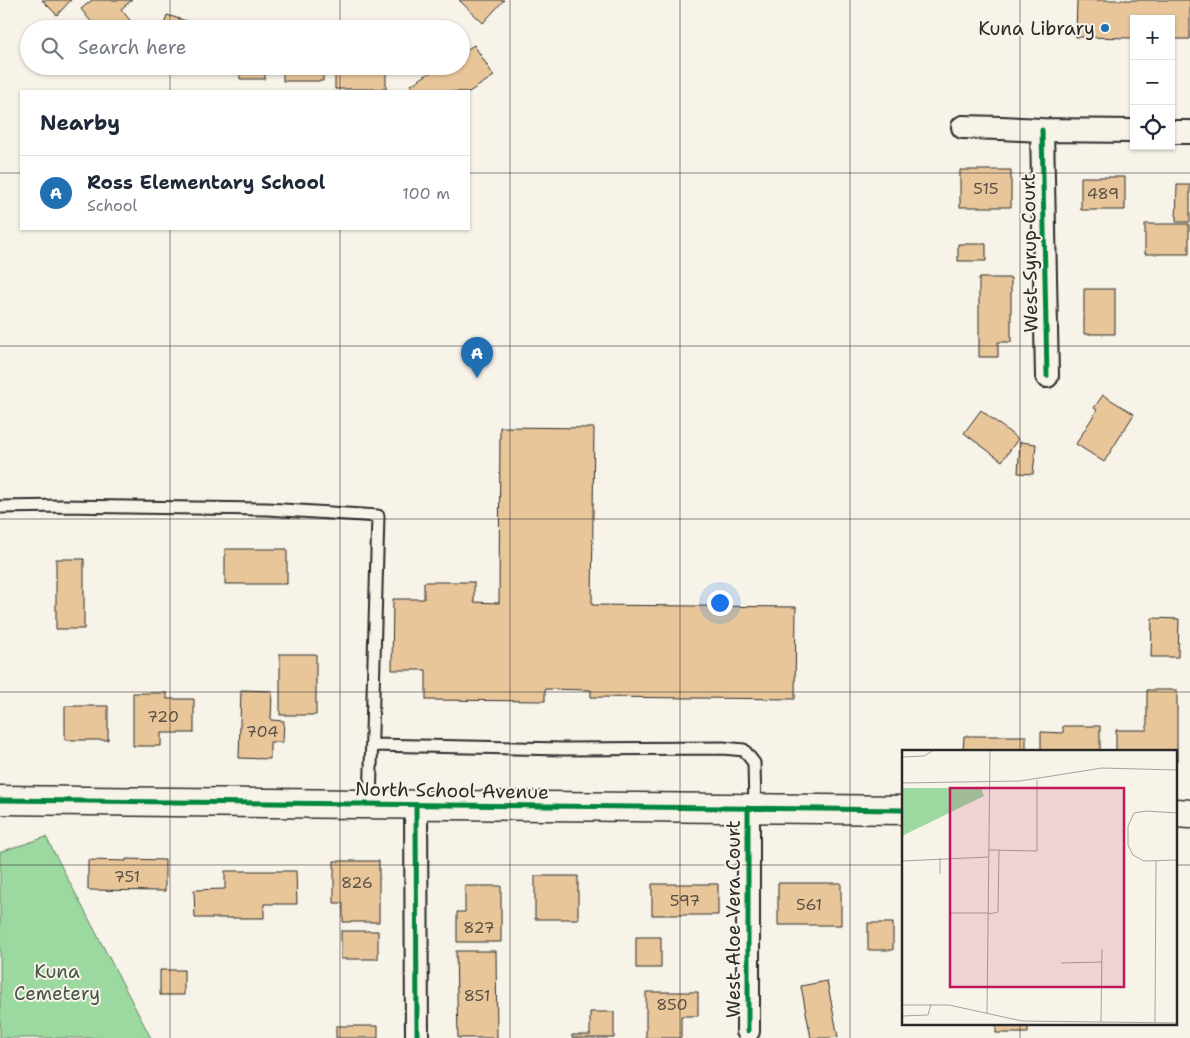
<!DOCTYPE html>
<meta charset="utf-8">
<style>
:root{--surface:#fff;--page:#f2f2f3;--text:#1f2937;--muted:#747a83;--line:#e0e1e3;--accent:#1f6fb2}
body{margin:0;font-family:"Shantell Sans",sans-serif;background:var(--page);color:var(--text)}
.controls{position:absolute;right:15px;top:15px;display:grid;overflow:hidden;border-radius:0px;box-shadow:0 1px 4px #0004}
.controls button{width:45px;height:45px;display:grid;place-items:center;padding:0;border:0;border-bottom:1px solid var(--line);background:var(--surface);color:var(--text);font:25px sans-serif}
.you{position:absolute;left:719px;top:602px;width:18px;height:18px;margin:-12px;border:4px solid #fff;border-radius:50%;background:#1a73e8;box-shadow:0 0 0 8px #1a73e833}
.badge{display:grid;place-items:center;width:32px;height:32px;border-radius:50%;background:var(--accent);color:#fff;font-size:16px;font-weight:700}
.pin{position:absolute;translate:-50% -41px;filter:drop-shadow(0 1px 2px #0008)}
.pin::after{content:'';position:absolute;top:26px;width:18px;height:15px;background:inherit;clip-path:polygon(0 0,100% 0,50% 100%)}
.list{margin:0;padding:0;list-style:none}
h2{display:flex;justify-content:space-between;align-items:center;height:65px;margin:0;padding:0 20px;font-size:21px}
h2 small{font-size:16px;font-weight:400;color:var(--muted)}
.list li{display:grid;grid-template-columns:32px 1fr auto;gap:15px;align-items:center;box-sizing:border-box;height:75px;padding:0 20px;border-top:1px solid var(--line)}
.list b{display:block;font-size:19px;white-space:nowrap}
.list p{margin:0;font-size:16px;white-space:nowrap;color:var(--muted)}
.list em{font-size:16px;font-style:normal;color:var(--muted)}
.icon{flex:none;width:28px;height:28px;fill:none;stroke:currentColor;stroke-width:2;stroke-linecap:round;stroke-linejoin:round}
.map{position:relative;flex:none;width:1190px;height:1038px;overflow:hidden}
.search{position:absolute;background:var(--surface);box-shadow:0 1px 4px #0004;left:20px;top:20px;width:450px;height:55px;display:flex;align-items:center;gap:12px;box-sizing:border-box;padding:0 18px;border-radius:28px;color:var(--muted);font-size:19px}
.panel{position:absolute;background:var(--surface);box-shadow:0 1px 4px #0004;left:20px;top:90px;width:450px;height:140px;border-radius:0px}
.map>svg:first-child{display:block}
.green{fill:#9cd9a1;stroke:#648266}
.building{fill:#e8c69a;stroke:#2b2b2b}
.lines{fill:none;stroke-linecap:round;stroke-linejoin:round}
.service-casing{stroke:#2b2b2b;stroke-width:15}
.minor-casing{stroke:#2b2b2b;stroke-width:26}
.tertiary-casing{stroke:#2b2b2b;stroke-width:31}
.service{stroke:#f7f3e8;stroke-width:11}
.minor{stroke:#f7f3e8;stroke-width:22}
.tertiary{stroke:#f7f3e8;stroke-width:28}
.cycleway-casing{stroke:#f7f3e8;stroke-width:8}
.cycleway{stroke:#00873e;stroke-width:5}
.grid{fill:none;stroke:#2b2b2b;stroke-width:1;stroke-opacity:0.55}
.poi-dot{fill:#1f6fb2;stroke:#f7f3e8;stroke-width:2}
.labels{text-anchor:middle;stroke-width:4;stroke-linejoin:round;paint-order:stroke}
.number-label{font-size:16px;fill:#5a5247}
.poi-label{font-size:19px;fill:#2b2b2b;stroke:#f7f3e8;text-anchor:end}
.street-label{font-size:19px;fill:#2b2b2b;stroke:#f7f3e8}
.park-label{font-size:19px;fill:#475648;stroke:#f7f3e8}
.inset-road{fill:none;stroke:#a5a39c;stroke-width:1}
.view{fill:#c2185b;fill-opacity:0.15;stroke:#c2185b;stroke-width:2.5}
.inset-edge{fill:none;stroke:#2b2b2b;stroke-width:2.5}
</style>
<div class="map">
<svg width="1190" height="1038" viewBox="0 0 1190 1038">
<rect width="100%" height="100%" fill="#f7f3e8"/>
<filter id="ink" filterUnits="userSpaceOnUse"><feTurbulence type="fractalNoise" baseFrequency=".02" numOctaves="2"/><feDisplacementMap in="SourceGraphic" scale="10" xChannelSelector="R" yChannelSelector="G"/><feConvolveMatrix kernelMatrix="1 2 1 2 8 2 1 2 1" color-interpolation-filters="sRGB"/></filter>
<g filter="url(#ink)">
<!-- green -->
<path class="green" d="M46,837L151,1038H0V852Z"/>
<!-- building -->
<path class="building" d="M42,0H71L57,15Z
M92,0H132L121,9L137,29H97L81,9Z
M459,0H504L483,23Z
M1077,0H1190V39H1171V19H1134V38L1076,37Z
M167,15L212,29H163Z
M224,21H253V29H224Z
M283,24H323V29H283Z
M474,45L494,76L469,92L415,91L411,85L440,66H461V53Z
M224,66H265V79H240V69H224Z
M283,66H323V81H283Z
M335,66H386V89H335Z
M960,170H1011V207H960Z
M1081,177H1125V210H1081Z
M1177,185H1190V222H1176Z
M1145,224H1189V254H1145Z
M958,244H986V261H958Z
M979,278H1011V342H998V357H979Z
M1084,289H1115V334H1084Z
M1103,395L1134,414L1104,462L1076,444L1097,410L1094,408Z
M981,410L1018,439L1002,461L964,433Z
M500,427L594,428L592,605L796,607L795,699L591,697V690L545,689V701L426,700V670H392L393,599H424V582H474V602L499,603Z
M1020,442L1036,444L1033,474L1018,473Z
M225,549H287V584H225Z
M56,559H84V629H56Z
M1152,618L1179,619L1178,657H1151Z
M280,654H316V715H280Z
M241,690L272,691L271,720L284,721L283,742H270V759L239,758Z
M1147,690H1177V761H1176V752H1116V730H1147Z
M133,693H167V699H194V733H161V746H133Z
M65,706H108V740H65Z
M1063,726H1100V752H1041V732L1063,733Z
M964,736H1026V752H963Z
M126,859L165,860V891L88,890V860L126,861Z
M334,861H379V922H343V903H334Z
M225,871H296L297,904H264V918H195L194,890L225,889Z
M535,876H578V919H535Z
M778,883H841V925H778Z
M652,884H718V915H652Z
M465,886H501V942H457V912H465Z
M868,923H893V950H868Z
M341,931H378V959H341Z
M636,937H661V968H636Z
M456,951H496L497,1038H458Z
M160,970H184V995H160Z
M827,981L838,1037L830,1038H811L801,986Z
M646,992H698V1016H681V1038H646Z
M590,1012H614V1038H572V1035H590Z
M996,1024H1028V1033H996Z
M336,1026H378V1038H336Z"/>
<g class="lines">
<!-- service casing -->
<g class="service-casing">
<path id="service" d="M0,507L62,506L267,509L378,516L370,804
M372,745L564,749L723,748L744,750L754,763L755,808"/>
</g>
<!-- minor casing -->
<g class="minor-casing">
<path id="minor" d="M963,127L1001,128L1042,130L1134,131
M1042,130L1047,376
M1171,132H1190
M416,805L417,1038
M748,808V1031"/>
</g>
<!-- tertiary casing -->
<g class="tertiary-casing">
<path id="tertiary" d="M0,800L904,810
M1176,813L1190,814"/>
</g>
<!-- service -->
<use href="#service" class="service"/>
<!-- minor -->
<use href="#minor" class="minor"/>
<!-- tertiary -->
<use href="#tertiary" class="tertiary"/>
<!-- cycleway casing -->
<g class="cycleway-casing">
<path id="cycleway" d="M1042,130L1047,376
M0,800L904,810
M416,805L417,1038
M748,808V1031"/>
</g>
<!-- cycleway -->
<use href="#cycleway" class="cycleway"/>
</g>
</g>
<!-- grid -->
<path class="grid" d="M170,0V29M340,0V29M510,0V1038M680,0V1038M850,0V1038M1020,0V752M170,66V91M340,66V91M0,173H21M469,173H1190M170,229V1038M340,229V1038M0,346H1190M0,519H1190M0,692H1190M0,865H904M1176,865H1190M1020,1024V1038"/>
<!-- markers -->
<circle class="poi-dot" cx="1105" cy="28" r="5"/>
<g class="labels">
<!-- number labels -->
<g class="number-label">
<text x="986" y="194">515</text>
<text x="1103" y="199">489</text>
<text x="163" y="722">720</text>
<text x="262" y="737">704</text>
<text x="127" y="882">751</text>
<text x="357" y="888">826</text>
<text x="685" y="906">597</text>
<text x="809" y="910">561</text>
<text x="479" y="933">827</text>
<text x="477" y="1001">851</text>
<text x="672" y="1010">850</text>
</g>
<!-- poi labels -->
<g class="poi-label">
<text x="1095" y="35">Kuna Library</text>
</g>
<!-- street labels -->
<g class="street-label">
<text transform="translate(1029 253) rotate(-91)" y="7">West Syrup Court</text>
<text transform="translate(452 790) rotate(1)" y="7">North School Avenue</text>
<text transform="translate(733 919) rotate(-90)" y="7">West Aloe Vera Court</text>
</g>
<!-- park labels -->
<g class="park-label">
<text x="57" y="978">Kuna<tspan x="57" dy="22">Cemetery</tspan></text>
</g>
</g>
<!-- overview -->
<g transform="translate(902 750)">
<rect width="275" height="275" fill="#f7f3e8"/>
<path d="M0,38H79L82,46L0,86Z" fill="#9cd9a1"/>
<path class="inset-road" d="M0,7L22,6L32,0M0,33L118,31L200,18L275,20M275,63L244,61L232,63L226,76V95L231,105L242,111L275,110M87,100L135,101V30M0,111L87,107M38,124V108M49,163H87M87,164L96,162L97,100M159,213L200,212M0,255H47L120,271L275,273M85,264L88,0M0,266L26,265L29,254M199,272L200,199M253,273L254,111"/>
<path class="view" d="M48,38H222V237H48Z"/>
<rect width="275" height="275" class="inset-edge"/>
</g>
</svg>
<div class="controls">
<button>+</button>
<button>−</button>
<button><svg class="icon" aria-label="locate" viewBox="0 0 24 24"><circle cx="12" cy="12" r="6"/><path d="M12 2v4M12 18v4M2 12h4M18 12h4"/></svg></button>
</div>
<div class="you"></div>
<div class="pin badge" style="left:477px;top:378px">A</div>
<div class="search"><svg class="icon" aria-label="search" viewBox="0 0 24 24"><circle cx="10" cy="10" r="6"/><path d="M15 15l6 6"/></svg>Search here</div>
<section class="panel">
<h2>Nearby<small></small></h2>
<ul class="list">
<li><span class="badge">A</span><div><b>Ross Elementary School</b><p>School</p></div><em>100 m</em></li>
</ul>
</section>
</div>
